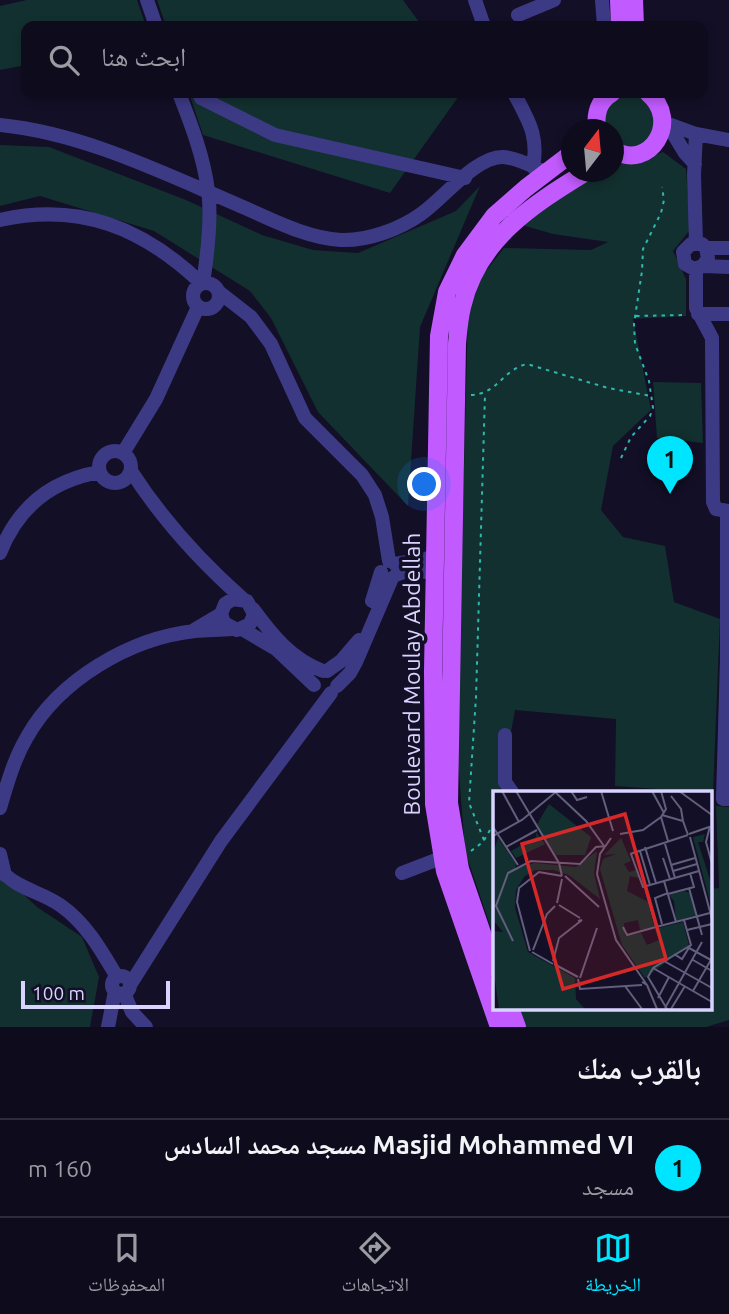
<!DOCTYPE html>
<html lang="ar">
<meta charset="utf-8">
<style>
:root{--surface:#0e0b1c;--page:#1c1929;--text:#f1f3f6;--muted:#9b9ba3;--line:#2e2b3b;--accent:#00e5ff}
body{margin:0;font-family:Ubuntu,"Noto Naskh Arabic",sans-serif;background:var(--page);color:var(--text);direction:rtl}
.compass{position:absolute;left:561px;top:119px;width:63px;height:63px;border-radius:50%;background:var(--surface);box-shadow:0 4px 10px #0003;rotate:16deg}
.scale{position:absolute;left:21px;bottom:18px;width:149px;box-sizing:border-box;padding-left:7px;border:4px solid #d9d4ff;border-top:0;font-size:19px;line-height:24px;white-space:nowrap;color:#d9d4ff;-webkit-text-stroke:5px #130f26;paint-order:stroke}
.you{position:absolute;left:425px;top:485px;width:24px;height:24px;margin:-18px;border:5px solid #fff;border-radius:50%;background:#1a73e8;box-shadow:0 0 0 10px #1a73e833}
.badge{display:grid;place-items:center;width:46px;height:46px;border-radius:50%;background:var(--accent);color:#111;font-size:23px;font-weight:700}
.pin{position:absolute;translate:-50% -58px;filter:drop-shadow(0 2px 4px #0008)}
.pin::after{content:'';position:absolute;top:37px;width:24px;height:21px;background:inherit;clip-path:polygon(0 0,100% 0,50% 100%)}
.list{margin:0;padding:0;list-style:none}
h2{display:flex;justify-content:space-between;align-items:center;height:91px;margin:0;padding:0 28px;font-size:30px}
h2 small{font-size:23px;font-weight:400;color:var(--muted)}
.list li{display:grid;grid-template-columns:46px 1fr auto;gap:21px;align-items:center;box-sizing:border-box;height:98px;padding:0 28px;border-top:2px solid var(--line)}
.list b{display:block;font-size:26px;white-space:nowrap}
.list p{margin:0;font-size:23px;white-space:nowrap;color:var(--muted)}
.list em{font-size:23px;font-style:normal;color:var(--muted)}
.icon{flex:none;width:38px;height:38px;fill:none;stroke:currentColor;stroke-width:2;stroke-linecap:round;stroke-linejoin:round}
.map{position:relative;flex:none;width:729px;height:1027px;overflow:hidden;direction:ltr}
.search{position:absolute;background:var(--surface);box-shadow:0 4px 10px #0003;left:21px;right:21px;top:21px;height:77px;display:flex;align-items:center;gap:18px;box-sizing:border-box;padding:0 24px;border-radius:14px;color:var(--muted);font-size:26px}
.sheet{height:189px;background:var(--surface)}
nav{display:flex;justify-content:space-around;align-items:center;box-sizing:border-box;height:98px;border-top:2px solid var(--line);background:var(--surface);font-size:19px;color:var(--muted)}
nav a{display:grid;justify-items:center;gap:4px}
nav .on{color:var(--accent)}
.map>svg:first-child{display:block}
.green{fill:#12302f}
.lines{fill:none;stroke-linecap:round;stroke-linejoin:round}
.path{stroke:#2fb8b0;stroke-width:2;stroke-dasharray:3.5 5;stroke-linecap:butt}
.minor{stroke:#3d3a85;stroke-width:14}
.major{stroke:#c25bff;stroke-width:18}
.labels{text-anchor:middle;stroke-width:7;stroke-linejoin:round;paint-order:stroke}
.street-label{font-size:23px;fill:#d9d4ff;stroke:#130f26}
.inset-road{fill:none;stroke:#625e7d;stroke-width:2}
.view{fill:#d62828;fill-opacity:0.15;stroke:#d62828;stroke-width:3.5}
.inset-edge{fill:none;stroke:#d9d4ff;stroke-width:3.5}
</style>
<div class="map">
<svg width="729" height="1027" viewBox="0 0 729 1027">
<rect width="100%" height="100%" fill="#130f26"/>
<!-- green -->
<path class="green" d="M27,0H137L146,26H26V65L0,70V6Z
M157,0H403L422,26H166Z
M189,93H461L390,193L203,135Z
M625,95C649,95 651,104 657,125L648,142L629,149L614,143V130L604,129L603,113L615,98Z
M0,145L49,147L186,200L262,235L313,250L358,253L456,211L480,186L420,327L408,506L318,412L271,318L250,291L154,231L40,196L0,206Z
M663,152L686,169L690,230L673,251L686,279V316L633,319L651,410L613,446L601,510L623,537L665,546L674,602L720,619L713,793L615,786L616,719L515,710L500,792H494V937L465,851L457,746L468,311L474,286L504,248L591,250L608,242L553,234L522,225L563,191L595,172H614V163L638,161Z
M653,382L701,383L703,443L657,438Z
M716,806L729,807V1020L706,1027H526L519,1008H710V889L719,888Z
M0,872L37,907L82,937L99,977L90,1027H0Z"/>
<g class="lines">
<!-- path -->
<path class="path" d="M636,316L686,315
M471,395C498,394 502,370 527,364L608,388L651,396
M621,458L631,437L650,416L653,408L649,381L635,344L634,324L642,271L643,249L661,213L664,200L662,187
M484,840L469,803L476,697L485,394
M471,851L483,842L494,823"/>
<!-- minor -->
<path class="minor" d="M147,0L156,26
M475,0L484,26
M602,0L604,26
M518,15L554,0
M179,93C191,124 204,157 208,191C212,217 207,257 203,283
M514,93C528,120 539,135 533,167
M201,98L275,135L465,178
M663,122L696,134L729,140
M0,125C82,133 161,172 236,204C269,218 305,238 341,240C368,241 400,229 421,214C443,199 476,156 503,157C518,158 533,167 548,173
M674,135L685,153L695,164
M0,220C80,202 143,228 201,283
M696,243L694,175L696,134
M706,248L708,258L703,266L694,269L685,264L683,252L691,244H702L706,248H729
M703,266L729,267
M696,268V308L712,338L713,502L716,509L729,511
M193 296a13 13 0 1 1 26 0a13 13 0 1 1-26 0Z
M219,292L251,317L271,344L305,418L362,475L375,495L382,517L389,561
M698,314H729
M99 467a16 16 0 1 1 32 0a16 16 0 1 1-32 0Z
M123,453L156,399L198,307
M131,471C162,519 200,561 243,599
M727,511V659L723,799H729
M0,553C18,507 52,480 100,472
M395,564L436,557
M396,575L412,569L435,574
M372,601L381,572
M253,609C272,635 292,660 323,671
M242,629L276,649L314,685
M194,630L221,614L225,604L233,599L247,601L254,614L250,624L237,630L224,623L221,614
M327,671L341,661L359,640
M337,686L350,673L356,662L392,578
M505,735V782L512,792
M0,808C7,784 14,759 27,737C59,680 130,638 195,631C207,630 220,630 232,629
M0,854L5,875
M0,869C16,889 40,891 60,905C86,923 101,950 117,977
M402,873L441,858
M112 985a9 9 0 1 1 18 0a9 9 0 1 1-18 0Z
M130,985L221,841L331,693
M124,993L132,1012L146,1027
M108,1027L115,991"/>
<!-- major -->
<path class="major" d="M619,0L620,26
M634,0L635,26
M597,130C595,114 598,101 612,93
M614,150C649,172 682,121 648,93
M494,968L460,869L449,803L457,344C458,332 459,319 462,307C477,240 532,205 586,172
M510,1008L517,1027
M499,1027L445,871L434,804L433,671L439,336L447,292L465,255L494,216L526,188L572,153"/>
</g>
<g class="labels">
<!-- street labels -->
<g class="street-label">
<text transform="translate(412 674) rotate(-90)" y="8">Boulevard Moulay Abdellah</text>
</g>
</g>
<!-- overview -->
<g transform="translate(493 791)">
<rect width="219" height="219" fill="#130f26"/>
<path d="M56,13L98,46L92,64H63L43,35ZM43,41L52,53L23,67L18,60L43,46ZM212,43L210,51H205L219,95V119L200,46ZM5,47L23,73L22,78L42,72L83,76L104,60L101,82L107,108L76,84L60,79H42L31,86L23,99L22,117L35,161L82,187L83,208L92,218H6L0,175V140L10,141L0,129V62ZM128,47L138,70L131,73L136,81L143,79L146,87L137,85L134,100L155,111L161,136L147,139L145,129L131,132L132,145L148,142L154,154L166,149L162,138L190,131L196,154L152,187L129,154L107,78L110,68L123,63L111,64ZM191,100L197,102L203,124L183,130L181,110L176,104Z" fill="#12302f"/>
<path class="inset-road" d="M9,0L26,31M23,0L66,72L69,85M61,0L93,30L111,55M78,0L84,9L94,6M108,0L120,40M159,0L171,22M186,0L219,24M178,5L188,18L190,30M169,24L190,30L195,44M168,26L175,50M217,35L213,51L219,73M0,36L25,74M127,43L150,39L168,26L173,18L168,0M196,43L216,36M0,45L29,29L64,0M197,46L219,128M118,47L107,63L104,83L123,149L154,194L149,191M172,53L182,87M13,56L44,39M152,56L163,92M147,60L157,94M137,63L195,44M138,63L150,96L206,80M170,67L177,88M178,74L202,67M180,80L204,73M72,85L106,116M171,90L183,131M152,96L163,136L217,122M196,97L209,144M175,103L201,96L197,82M64,112L69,88M66,114L87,127M169,133L162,107L175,102M130,136L134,144L163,136M194,139L219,133M20,150L3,115L15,82L38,70L87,73L103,56L113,55M196,157L218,169M40,159L54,123L62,115M37,160L24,111L26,97L46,81L69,85M39,161L60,173M181,163L189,168L197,155M200,169L219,180M60,170L66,147L89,129L85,130M171,170L219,197M61,173L85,186M160,177L219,211M87,187L104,137M85,188L87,198L149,194M154,194L164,218M132,195L149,218M200,200L219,167M165,207L176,186M172,217L209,151M174,218L155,186L160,177L198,154L191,129M178,218L192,195"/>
<path class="view" d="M132,23L173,168L70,198L29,53Z"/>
<rect width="219" height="219" class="inset-edge"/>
</g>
</svg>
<svg class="compass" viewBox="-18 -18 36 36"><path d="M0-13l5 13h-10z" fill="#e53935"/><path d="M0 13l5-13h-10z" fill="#9b9ba3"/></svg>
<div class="scale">100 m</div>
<div class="you"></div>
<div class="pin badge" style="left:670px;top:494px">1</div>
<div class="search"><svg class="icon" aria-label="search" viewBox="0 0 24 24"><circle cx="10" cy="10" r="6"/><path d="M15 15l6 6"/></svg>ابحث هنا</div>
</div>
<section class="sheet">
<h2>بالقرب منك<small></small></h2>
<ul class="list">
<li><span class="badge">1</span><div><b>Masjid Mohammed VI مسجد محمد السادس</b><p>مسجد</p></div><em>160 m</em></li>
</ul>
</section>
<nav>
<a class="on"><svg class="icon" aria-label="map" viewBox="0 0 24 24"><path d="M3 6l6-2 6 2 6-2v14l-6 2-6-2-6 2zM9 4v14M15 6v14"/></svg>الخريطة</a>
<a><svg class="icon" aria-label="directions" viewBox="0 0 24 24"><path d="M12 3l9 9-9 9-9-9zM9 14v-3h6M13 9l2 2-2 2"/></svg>الاتجاهات</a>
<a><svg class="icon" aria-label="saved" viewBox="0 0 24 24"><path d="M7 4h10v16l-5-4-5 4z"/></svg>المحفوظات</a>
</nav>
